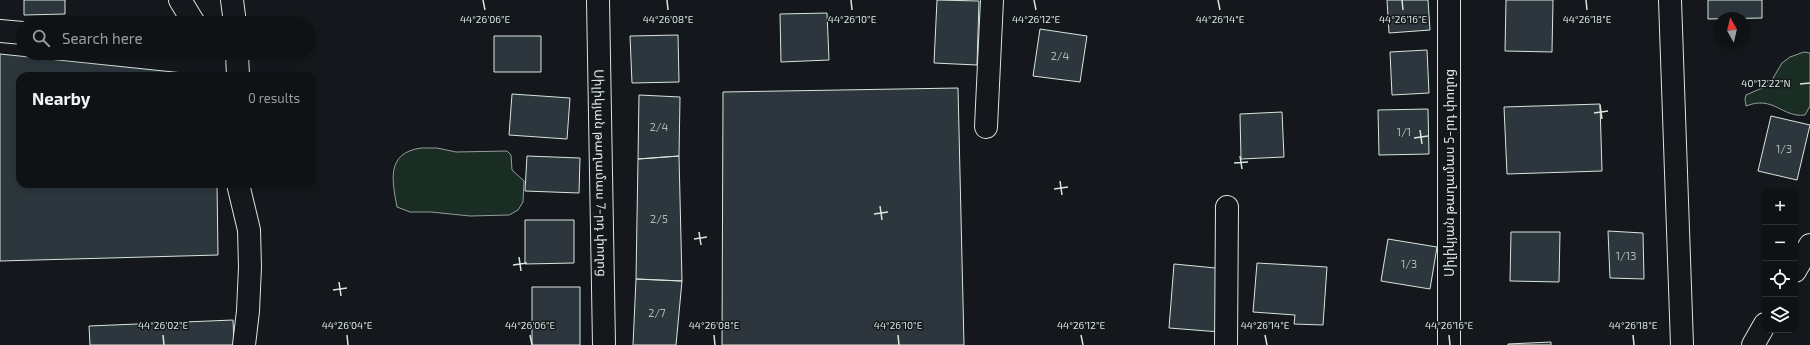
<!DOCTYPE html>
<meta charset="utf-8">
<style>
:root{--surface:#0f1215;--page:#1d2022;--text:#f1f3f6;--muted:#9b9ea0;--line:#2f3234}
body{margin:0;font-family:"Exo 2","Noto Sans Armenian",sans-serif;background:var(--page);color:var(--text)}
.controls{position:absolute;right:12px;bottom:12px;display:grid;overflow:hidden;border-radius:8px;box-shadow:0 2px 6px #0003}
.controls button{width:36px;height:36px;display:grid;place-items:center;padding:0;border:0;border-bottom:1px solid var(--line);background:var(--surface);color:var(--text);font:20px sans-serif}
.compass{position:absolute;left:1714px;top:12px;width:36px;height:36px;border-radius:50%;background:var(--surface);box-shadow:0 2px 6px #0003;rotate:352deg}
.list{margin:0;padding:0;list-style:none}
h2{display:flex;justify-content:space-between;align-items:center;height:52px;margin:0;padding:0 16px;font-size:17px}
h2 small{font-size:13px;font-weight:400;color:var(--muted)}
.icon{flex:none;width:22px;height:22px;fill:none;stroke:currentColor;stroke-width:2;stroke-linecap:round;stroke-linejoin:round}
.map{position:relative;flex:none;width:1810px;height:345px;overflow:hidden}
.search{position:absolute;background:var(--surface);box-shadow:0 2px 6px #0003;left:16px;top:16px;width:300px;height:44px;display:flex;align-items:center;gap:10px;box-sizing:border-box;padding:0 14px;border-radius:22px;color:var(--muted);font-size:15px}
.panel{position:absolute;background:var(--surface);box-shadow:0 2px 6px #0003;left:16px;top:72px;width:300px;height:116px;border-radius:12px}
.map>svg:first-child{display:block}
.green{fill:#1a2d24;stroke:#939e99}
.building{fill:#2c363c;stroke:#d8e6dc}
.lines{fill:none;stroke-linecap:round;stroke-linejoin:round}
.minor-casing{stroke:#d8e6dc;stroke-width:24}
.minor{stroke:#14181c;stroke-width:22}
.ticks{fill:none;stroke:#d8e6dc;stroke-width:1.5}
.labels{text-anchor:middle;stroke-width:3;stroke-linejoin:round;paint-order:stroke}
.number-label{font-size:11px;fill:#adbab4}
.street-label{font-size:13px;fill:#d8e6dc;stroke:#14181c}
.ticks-label{font-size:10px;text-anchor:middle;fill:#d8e6dc;stroke:#14181c;stroke-width:3;stroke-linejoin:round;paint-order:stroke}
</style>
<div class="map">
<svg width="1810" height="345" viewBox="0 0 1810 345">
<rect width="100%" height="100%" fill="#14181c"/>
<!-- green -->
<path class="green" d="M1804,52L1810,53V106L1805,115C1782,118 1774,95 1746,106L1745,99L1746,95L1769,85L1782,63L1790,57Z
M421,148H437L456,152L507,151L511,155L512,170L524,181L523,202L518,210L509,215L470,216L431,212H410L397,207C392,180 386,153 421,148Z"/>
<!-- building -->
<path class="building" d="M24,0H65V14L24,15Z
M937,0L979,1L977,65L934,63Z
M1387,0H1428L1430,30L1389,33Z
M1506,0H1553L1552,52L1505,51Z
M1708,0H1762V18L1708,19Z
M827,13L829,60L781,62L780,14Z
M1040,29L1087,36L1080,82L1033,76Z
M678,35L679,82L632,83L630,36Z
M494,36H541V72H494Z
M1427,50L1429,93L1392,95L1390,52Z
M0,54L212,76H20V184H217L218,255L0,261Z
M958,88L964,345H722L723,92Z
M512,94L570,98L567,139L509,135Z
M639,95L680,97L679,156L638,159Z
M1600,104L1602,171L1507,174L1504,107Z
M1428,109L1429,154L1379,155L1378,110Z
M1282,112L1284,157L1241,159L1240,114Z
M1771,116L1810,125L1797,180L1758,171Z
M527,156L580,158L579,193L525,191Z
M679,156L682,281L636,279L638,159Z
M525,220H574V263L525,264Z
M1608,231L1643,233L1644,279L1610,278Z
M1511,232H1560L1559,282L1510,281Z
M1388,239L1437,247L1430,289L1381,281Z
M1257,263L1327,267L1323,325L1294,324L1295,315L1253,312Z
M1174,264L1226,269L1220,332L1169,328Z
M636,279L682,281L676,345H633Z
M532,287H580V345H532Z
M233,320L234,345H90L89,326Z
M1551,342V345H1508V344Z"/>
<g class="lines">
<!-- minor casing -->
<g class="minor-casing">
<g id="minor">
<path d="M180,0L194,23"/>
<path d="M232,0L235,23"/>
<path id="s1" d="M598,0L604,345"/>
<path d="M1449,0V345"/>
<path d="M1670,0L1682,345"/>
<path d="M0,31L23,33"/>
<path d="M237,53L238,76"/>
<path d="M986,127L992,0"/>
<path d="M238,184L249,230L250,267L248,311L244,345"/>
<path d="M1795,271L1810,245"/>
<path d="M1226,345L1227,207"/>
<path d="M1753,345L1765,324"/>
</g>
</g>
<!-- minor -->
<use href="#minor" class="minor"/>
</g>
<!-- ticks -->
<path class="ticks" d="M483,0L485,10M667,0L668,10M851,0L852,10M1034,0L1036,10M1218,0L1220,10M1402,0L1403,10M1586,0L1587,10M1800,84L1810,83M1600,105L1602,119M1594,113L1608,111M1420,130L1422,144M1414,138L1428,136M1240,156L1242,169M1234,163L1248,162M1060,181L1062,195M1054,189L1068,187M880,206L882,220M874,214L888,212M699,232L701,245M694,239L707,237M519,257L521,271M513,265L527,263M339,282L341,296M333,290L347,288M163,335L164,345M347,335L348,345M530,335L532,345M714,335L715,345M898,335L899,345M1081,335L1083,345M1265,335L1267,345M1449,335L1450,345M1633,335L1634,345"/>
<g class="labels">
<!-- number labels -->
<g class="number-label">
<text x="1060" y="60">2/4</text>
<text x="659" y="131">2/4</text>
<text x="1404" y="136">1/1</text>
<text x="1784" y="153">1/3</text>
<text x="659" y="223">2/5</text>
<text x="1626" y="260">1/13</text>
<text x="1409" y="268">1/3</text>
<text x="657" y="317">2/7</text>
</g>
<!-- street labels -->
<g class="street-label">
<text dy="5" stroke="none"><textPath href="#s1" startOffset="173">Սիլիկյան թաղամաս 7-րդ փողոց</textPath></text>
<text transform="translate(1449 173) rotate(-90)" y="5">Սիլիկյան թաղամաս 5-րդ փողոց</text>
</g>
</g>
<g class="ticks-label">
<text x="485" y="23">44°26'06"E</text>
<text x="668" y="23">44°26'08"E</text>
<text x="852" y="23">44°26'10"E</text>
<text x="1036" y="23">44°26'12"E</text>
<text x="1220" y="23">44°26'14"E</text>
<text x="1403" y="23">44°26'16"E</text>
<text x="1587" y="23">44°26'18"E</text>
<text x="1766" y="87">40°12'22"N</text>
<text x="163" y="329">44°26'02"E</text>
<text x="347" y="329">44°26'04"E</text>
<text x="530" y="329">44°26'06"E</text>
<text x="714" y="329">44°26'08"E</text>
<text x="898" y="329">44°26'10"E</text>
<text x="1081" y="329">44°26'12"E</text>
<text x="1265" y="329">44°26'14"E</text>
<text x="1449" y="329">44°26'16"E</text>
<text x="1633" y="329">44°26'18"E</text>
</g>
</svg>
<div class="controls">
<button>+</button>
<button>−</button>
<button><svg class="icon" aria-label="locate" viewBox="0 0 24 24"><circle cx="12" cy="12" r="6"/><path d="M12 2v4M12 18v4M2 12h4M18 12h4"/></svg></button>
<button><svg class="icon" aria-label="layers" viewBox="0 0 24 24"><path d="M12 4l9 5-9 5-9-5zM3 14l9 5 9-5"/></svg></button>
</div>
<svg class="compass" viewBox="-18 -18 36 36"><path d="M0-13l5 13h-10z" fill="#e53935"/><path d="M0 13l5-13h-10z" fill="#9b9ea0"/></svg>
<div class="search"><svg class="icon" aria-label="search" viewBox="0 0 24 24"><circle cx="10" cy="10" r="6"/><path d="M15 15l6 6"/></svg>Search here</div>
<section class="panel">
<h2>Nearby<small>0 results</small></h2>
<ul class="list">
</ul>
</section>
</div>
